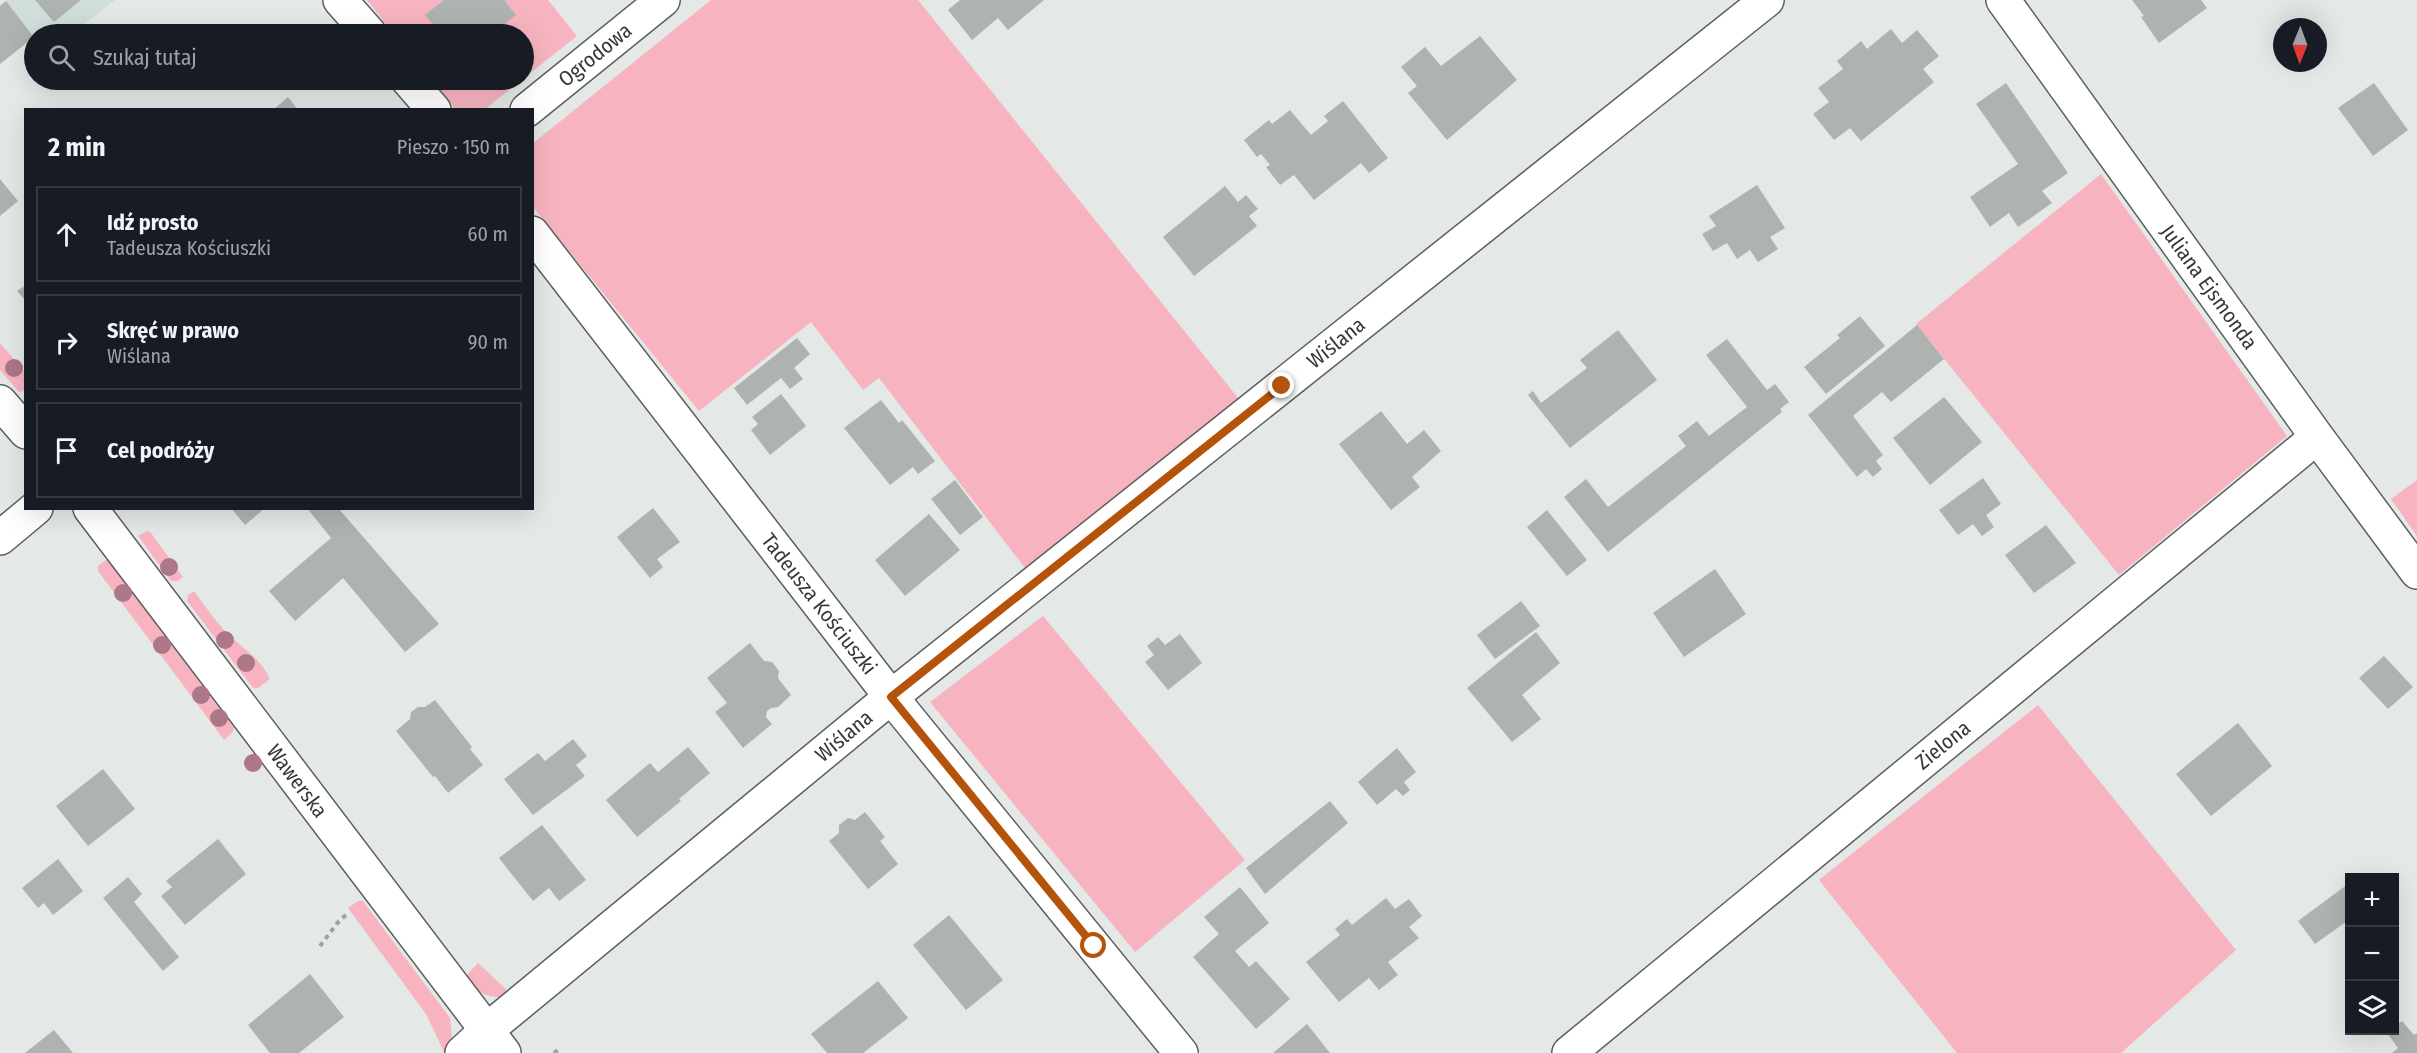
<!DOCTYPE html>
<html lang="pl">
<meta charset="utf-8">
<style>
:root{--surface:#171b24;--page:#242831;--text:#f1f3f6;--muted:#9ea1a6;--line:#363941}
body{margin:0;font-family:"Fira Sans Condensed",sans-serif;background:var(--page);color:var(--text)}
.controls{position:absolute;right:18px;bottom:18px;display:grid;overflow:hidden;border-radius:0px;box-shadow:0 6px 24px #0002}
.controls button{width:54px;height:54px;display:grid;place-items:center;padding:0;border:0;border-bottom:2px solid var(--line);background:var(--surface);color:var(--text);font:30px sans-serif}
.compass{position:absolute;left:2273px;top:18px;width:54px;height:54px;border-radius:50%;background:var(--surface);box-shadow:0 6px 24px #0002;rotate:181deg}
.stop{position:absolute;width:18px;height:18px;margin:-14px;border:4px solid #b45309;border-radius:50%;background:#fff}
.stop.end{background:#b45309;border-color:#fff;box-shadow:0 2px 6px #0008}
.list{margin:0;padding:0;list-style:none}
h2{display:flex;justify-content:space-between;align-items:center;height:78px;margin:0;padding:0 24px;font-size:26px}
h2 small{font-size:20px;font-weight:400;color:var(--muted)}
.list li{display:grid;grid-template-columns:39px 1fr auto;gap:18px;align-items:center;box-sizing:border-box;height:96px;margin:0 12px 12px;padding:0 12px;border:2px solid var(--line);border-radius:0px}
.list b{display:block;font-size:22px;white-space:nowrap}
.list p{margin:0;font-size:20px;white-space:nowrap;color:var(--muted)}
.list em{font-size:20px;font-style:normal;color:var(--muted)}
.icon{flex:none;width:33px;height:33px;fill:none;stroke:currentColor;stroke-width:2;stroke-linecap:round;stroke-linejoin:round}
.map{position:relative;flex:none;width:2417px;height:1053px;overflow:hidden}
.search{position:absolute;background:var(--surface);box-shadow:0 6px 24px #0002;left:24px;top:24px;width:510px;height:66px;display:flex;align-items:center;gap:15px;box-sizing:border-box;padding:0 21px;border-radius:33px;color:var(--muted);font-size:22px}
.panel{position:absolute;background:var(--surface);box-shadow:0 6px 24px #0002;left:24px;top:108px;width:510px;height:402px;border-radius:0px}
.map>svg:first-child{display:block}
.built{fill:#d0ddda}
.green{fill:#f7b4c0}
.building{fill:#aeb3b2}
.lines{fill:none;stroke-linecap:round;stroke-linejoin:round}
.minor-casing{stroke:#5b5f5e;stroke-width:36}
.tertiary-casing{stroke:#5b5f5e;stroke-width:36}
.path{stroke:#9ea1a0;stroke-width:4;stroke-dasharray:4.5 4.5;stroke-linecap:butt}
.minor{stroke:#fff;stroke-width:33}
.tertiary{stroke:#fff;stroke-width:33}
.tree{fill:#ad7788}
.route{stroke:#b45309;stroke-width:8}
.labels{text-anchor:middle;stroke-width:5;stroke-linejoin:round;paint-order:stroke}
.street-label{font-size:21px;fill:#373838;stroke:#fff}
</style>
<div class="map">
<svg width="2417" height="1053" viewBox="0 0 2417 1053">
<rect width="100%" height="100%" fill="#e4e8e7"/>
<!-- built -->
<path class="built" d="M5,0H115L72,34L34,36Z"/>
<!-- green -->
<path class="green" d="M367,0H548L577,36L524,78V34H394Z
M711,0H918L1239,399L1025,568L879,378L863,390L811,322L699,411L533,207L532,144Z
M431,80H522L485,109H455Z
M2101,174L2287,436L2119,575L1916,324Z
M0,343L25,372L24,391L19,392L0,370Z
M2417,480V536L2391,499Z
M147,531L151,533L183,577L178,581H171L138,536Z
M107,559L234,728L232,733L224,740L98,571V566Z
M194,591C204,604 213,618 224,630C240,647 260,657 270,679L258,688H253L187,601L188,595Z
M1043,616L1245,860L1135,952L930,702Z
M2038,705L2236,950L2121,1053H1957L1819,880Z
M358,901H363L450,1018L452,1039L444,1052L426,1014L348,908Z
M478,963L511,994C494,1002 471,993 468,974Z"/>
<!-- building -->
<path class="building" d="M35,0H81L54,22Z
M444,0H504L516,15L492,34H451L448,31L441,34L425,15Z
M960,0H1044L1008,30L998,18L972,40L948,10Z
M2132,0H2201L2207,8L2159,43L2141,17L2144,16Z
M6,1L34,37L0,64V6Z
M1891,29L1902,43L1917,30L1939,56L1923,69L1934,82L1861,141L1850,128L1834,140L1813,114L1829,102L1818,88L1843,69L1837,61L1861,41L1867,49Z
M1480,36L1517,80L1447,140L1408,93L1417,86L1401,67L1425,47L1441,66Z
M2006,83L2068,173L2042,191L2052,203L2018,227L2009,213L1990,227L1970,197L2018,164L1976,104Z
M2374,83L2408,130L2373,156L2338,108Z
M288,97L298,110H273Z
M1343,101L1388,158L1369,173L1361,163L1314,200L1294,175L1280,185L1266,167L1270,165L1261,154L1257,157L1244,140L1269,120L1272,124L1290,110L1311,135L1328,121L1324,116Z
M0,179L18,201L0,216Z
M1757,185L1785,228L1770,237L1778,249L1758,262L1750,250L1737,259L1727,243L1713,251L1702,234L1716,226L1709,216Z
M1225,186L1238,202L1246,195L1258,209L1249,216L1257,226L1194,276L1163,237Z
M26,285V301L17,291Z
M1860,316L1885,346L1826,394L1804,367L1840,338L1837,335Z
M1917,325L1944,359L1891,402L1882,392L1853,416L1883,455L1876,461L1882,469L1873,477L1866,469L1857,477L1808,415Z
M1618,330L1657,380L1570,448L1528,395L1533,391L1541,403L1587,368L1580,360Z
M797,338L810,354L794,368L803,379L790,389L781,378L747,405L734,388Z
M1727,339L1767,390L1775,384L1789,402L1780,409L1782,412L1608,552L1564,497L1586,479L1608,507L1686,446L1678,436L1697,421L1709,436L1747,407L1706,355Z
M781,394L806,426L770,455L751,430L758,424L752,417Z
M1944,397L1982,442L1930,485L1893,438Z
M881,400L899,423L902,420L935,461L918,474L913,467L890,485L844,428Z
M1381,411L1407,444L1424,430L1441,451L1412,477L1420,487L1391,510L1339,444Z
M1983,478L2001,504L1986,515L1994,527L1982,536L1973,524L1958,535L1939,510Z
M955,480L983,517L960,535L931,499Z
M231,508H265L245,525Z
M307,508H338L439,624L405,652L343,578L295,621L269,591L331,538Z
M653,508L680,542L657,559L663,567L650,578L617,537Z
M1547,510L1587,560L1567,576L1527,527Z
M929,514L960,550L905,596L875,560Z
M2046,525L2076,563L2034,593L2005,555Z
M1715,569L1746,614L1684,657L1653,613Z
M1521,601L1540,626L1495,659L1477,635Z
M1536,632L1560,663L1522,695L1541,719L1512,742L1467,688Z
M1180,634L1202,663L1168,690L1145,662L1154,655L1147,646L1158,637L1165,645Z
M750,643L764,661L772,662L779,671L778,678L791,695L778,707L771,708L767,711L766,717L772,724L743,748L715,712L727,703L707,678Z
M2384,656L2413,687L2388,709L2359,678Z
M435,700L472,747L470,749L483,765L448,793L435,776L433,777L396,731L410,719L411,712L418,707H425Z
M2238,723L2272,766L2211,816L2176,774Z
M573,739L587,756L576,765L585,776L533,815L504,779L538,753L545,761Z
M688,747L710,773L679,799L681,801L637,837L606,800L650,763L658,772Z
M1397,748L1416,772L1404,782L1410,790L1403,796L1396,789L1377,805L1358,782Z
M103,769L135,809L88,846L56,806Z
M1330,801L1348,823L1265,894L1246,868Z
M865,812L885,837L880,841L898,864L868,889L829,841L839,833V825L848,818L855,820Z
M542,825L586,880L559,901L549,888L533,901L499,858Z
M218,839L246,874L185,925L161,896L172,887L166,881Z
M58,859L83,891L53,915L44,903L38,908L22,888Z
M128,877L142,894L134,902L179,957L163,971L103,898Z
M2348,884L2350,919L2315,944L2298,921Z
M1240,887L1269,923L1235,951L1249,967L1256,961L1290,999L1256,1029L1193,957L1219,934L1204,917Z
M1386,898L1395,909L1409,899L1422,916L1409,927L1419,938L1388,962L1398,975L1379,990L1369,978L1339,1002L1306,962L1340,935L1335,929L1347,919L1352,925Z
M949,915L1003,980L966,1010L913,945Z
M310,974L344,1017L299,1053H270L248,1025Z
M878,981L908,1018L863,1053H827L811,1034Z
M2402,1021L2414,1035L2417,1033V1053H2392L2398,1048L2387,1033L2394,1030V1027Z
M1307,1024L1330,1053H1273Z
M54,1030L73,1053H25Z"/>
<g class="lines">
<!-- minor casing -->
<g class="minor-casing">
<path id="minor" d="M340,0L370,34
M2003,0L2317,437L2417,572
M408,80L434,110
M527,110L663,0
M532,233L891,697L1181,1053
M0,538L36,508
M462,1053L487,1030L891,697L1767,0
M1569,1053L2317,437"/>
</g>
<!-- tertiary casing -->
<g class="tertiary-casing">
<path id="tertiary" d="M0,402L26,432
M90,508L504,1053"/>
</g>
<!-- path -->
<path class="path" d="M320,946L339,921L347,914
M554,1053L558,1050"/>
<!-- minor -->
<use href="#minor" class="minor"/>
<!-- tertiary -->
<use href="#tertiary" class="tertiary"/>
</g>
<!-- trees -->
<g class="tree">
<circle cx="14" cy="368" r="9"/>
<circle cx="169" cy="567" r="9"/>
<circle cx="123" cy="593" r="9"/>
<circle cx="225" cy="640" r="9"/>
<circle cx="162" cy="645" r="9"/>
<circle cx="246" cy="663" r="9"/>
<circle cx="201" cy="695" r="9"/>
<circle cx="219" cy="718" r="9"/>
<circle cx="253" cy="763" r="9"/>
</g>
<g class="lines">
<!-- route -->
<path class="route" d="M1094,946L891,697L1282,386"/>
</g>
<g class="labels">
<!-- street labels -->
<g class="street-label">
<text transform="translate(595 55) rotate(-39)" y="7">Ogrodowa</text>
<text transform="translate(2209 287) rotate(54)" y="7">Juliana Ejsmonda</text>
<text transform="translate(1336 343) rotate(-39)" y="7">Wiślana</text>
<text transform="translate(819 604) rotate(52)" y="7">Tadeusza Kościuszki</text>
<text transform="translate(844 736) rotate(-40)" y="7">Wiślana</text>
<text transform="translate(1943 745) rotate(-39)" y="7">Zielona</text>
<text transform="translate(297 781) rotate(53)" y="7">Wawerska</text>
</g>
</g>
</svg>
<div class="controls">
<button>+</button>
<button>−</button>
<button><svg class="icon" aria-label="layers" viewBox="0 0 24 24"><path d="M12 4l9 5-9 5-9-5zM3 14l9 5 9-5"/></svg></button>
</div>
<svg class="compass" viewBox="-18 -18 36 36"><path d="M0-13l5 13h-10z" fill="#e53935"/><path d="M0 13l5-13h-10z" fill="#9ea1a6"/></svg>
<div class="stop" style="left:1094px;top:946px"></div>
<div class="stop end" style="left:1282px;top:386px"></div>
<div class="search"><svg class="icon" aria-label="search" viewBox="0 0 24 24"><circle cx="10" cy="10" r="6"/><path d="M15 15l6 6"/></svg>Szukaj tutaj</div>
<section class="panel">
<h2>2 min<small>Pieszo · 150 m</small></h2>
<ul class="list">
<li><svg class="icon" aria-label="ahead" viewBox="0 0 24 24"><path d="M12 20V5M6 11l6-6 6 6"/></svg><div><b>Idź prosto</b><p>Tadeusza Kościuszki</p></div><em>60 m</em></li>
<li><svg class="icon" aria-label="right" viewBox="0 0 24 24"><path d="M7 20v-9h11M14 6l5 5-5 5"/></svg><div><b>Skręć w prawo</b><p>Wiślana</p></div><em>90 m</em></li>
<li><svg class="icon" aria-label="arrive" viewBox="0 0 24 24"><path d="M6 21V4h12l-3 4 3 4H6"/></svg><div><b>Cel podróży</b></div></li>
</ul>
</section>
</div>
